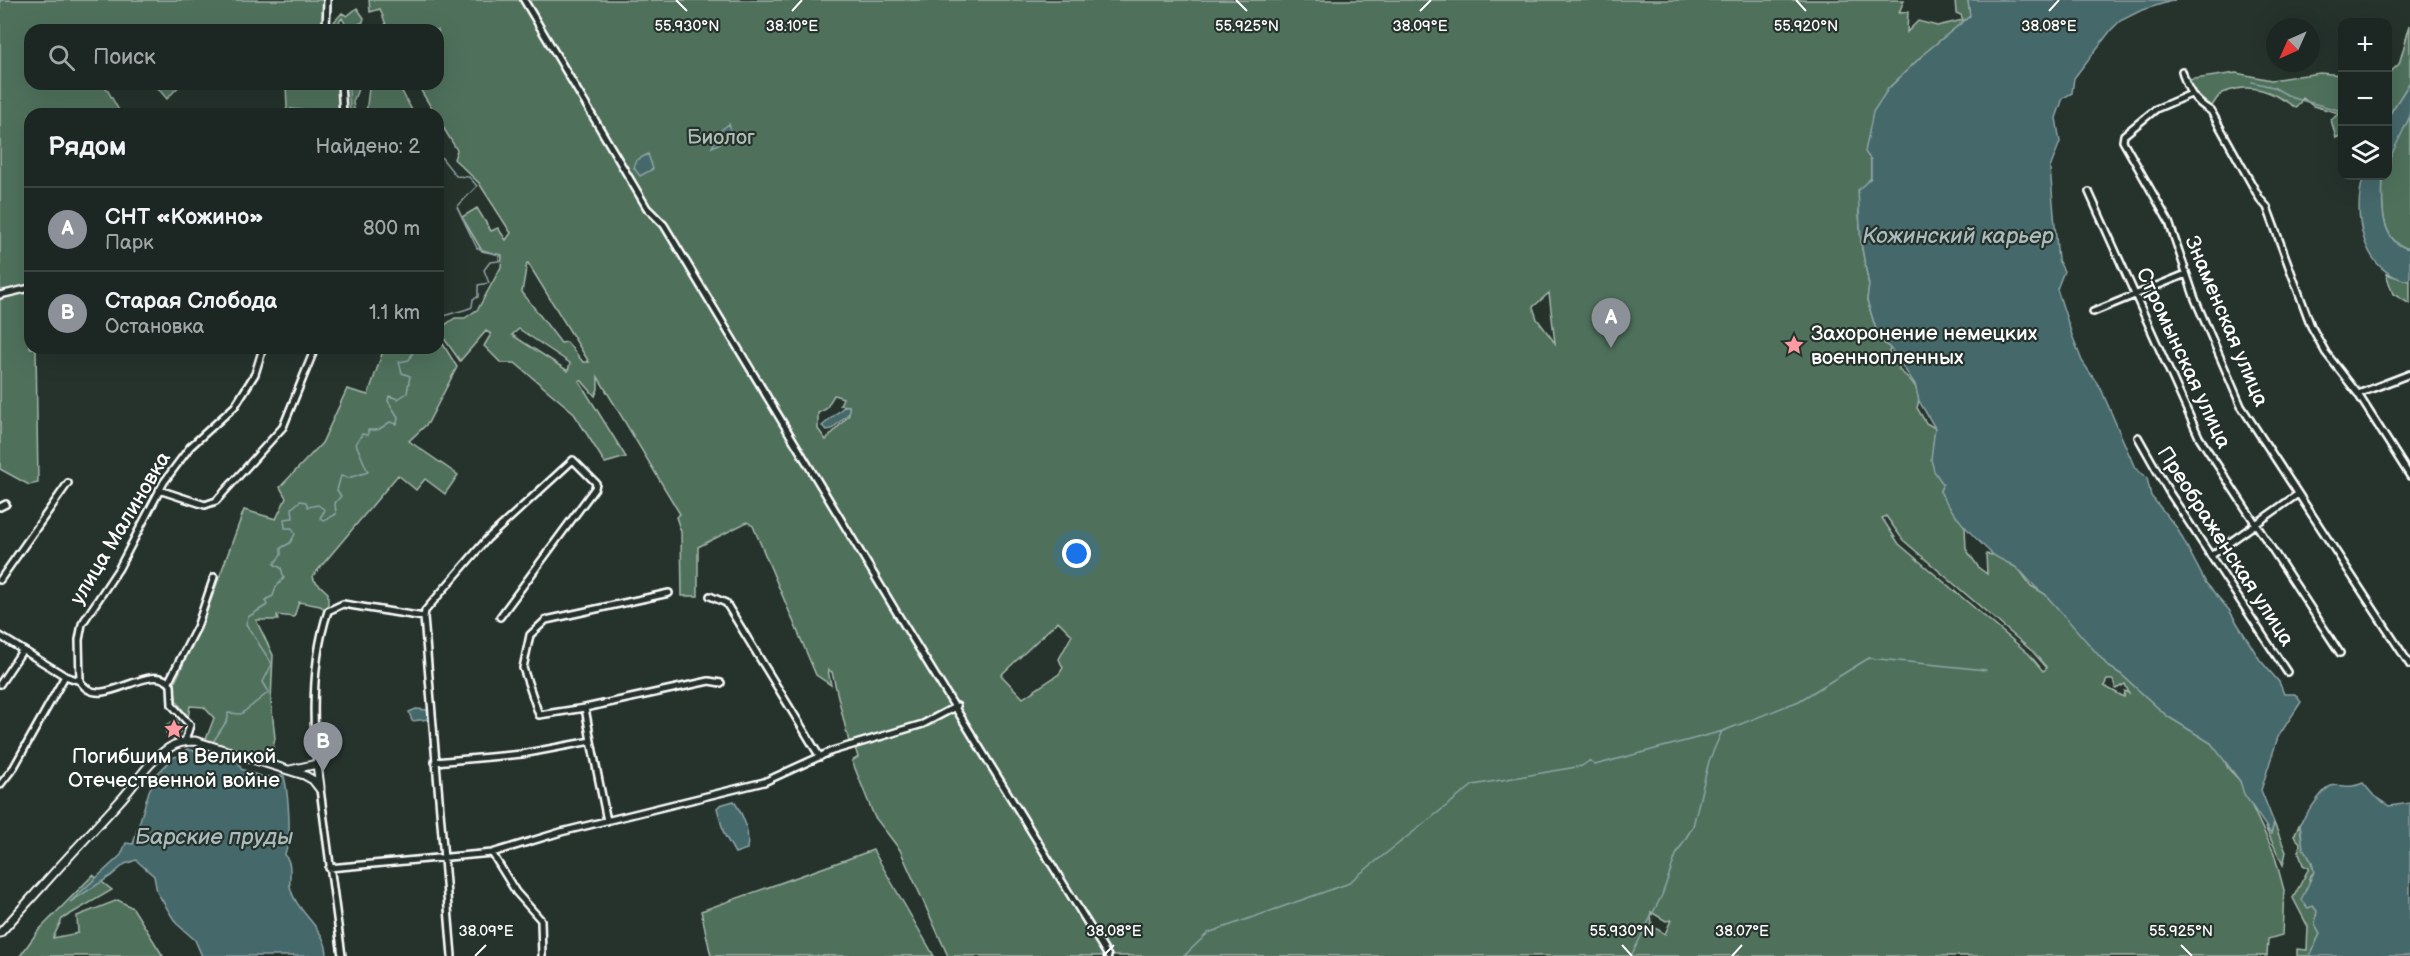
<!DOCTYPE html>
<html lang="ru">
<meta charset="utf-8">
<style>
:root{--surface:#1c2622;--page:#252e2a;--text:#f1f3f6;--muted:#a0a5a5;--line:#3a4340;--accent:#8c9099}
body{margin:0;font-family:"Balsamiq Sans",sans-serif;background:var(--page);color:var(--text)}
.controls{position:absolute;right:18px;top:18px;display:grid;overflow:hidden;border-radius:12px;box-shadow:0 6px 24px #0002}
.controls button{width:54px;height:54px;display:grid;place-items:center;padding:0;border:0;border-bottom:2px solid var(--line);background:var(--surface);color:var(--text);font:30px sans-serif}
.compass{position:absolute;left:2266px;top:18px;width:54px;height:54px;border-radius:50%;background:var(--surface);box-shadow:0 6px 24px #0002;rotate:225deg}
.you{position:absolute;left:1077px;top:554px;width:21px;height:21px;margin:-15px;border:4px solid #fff;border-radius:50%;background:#1a73e8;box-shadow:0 0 0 9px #1a73e833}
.badge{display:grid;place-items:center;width:39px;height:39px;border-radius:50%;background:var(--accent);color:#fff;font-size:20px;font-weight:700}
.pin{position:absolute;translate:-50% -50px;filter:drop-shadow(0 2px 3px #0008)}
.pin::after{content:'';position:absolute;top:32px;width:21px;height:18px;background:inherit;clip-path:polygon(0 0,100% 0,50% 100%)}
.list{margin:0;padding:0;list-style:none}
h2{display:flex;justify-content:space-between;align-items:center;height:78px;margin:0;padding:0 24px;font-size:26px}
h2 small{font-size:20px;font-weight:400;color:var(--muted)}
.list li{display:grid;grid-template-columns:39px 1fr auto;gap:18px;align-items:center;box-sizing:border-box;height:84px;padding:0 24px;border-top:2px solid var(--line)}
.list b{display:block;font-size:22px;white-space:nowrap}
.list p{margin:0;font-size:20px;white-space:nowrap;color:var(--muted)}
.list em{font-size:20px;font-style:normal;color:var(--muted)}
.icon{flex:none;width:33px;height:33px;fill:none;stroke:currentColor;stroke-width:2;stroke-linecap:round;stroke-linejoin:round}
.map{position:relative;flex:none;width:2410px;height:956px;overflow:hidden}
.search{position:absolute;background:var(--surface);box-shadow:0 6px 24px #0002;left:24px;top:24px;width:420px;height:66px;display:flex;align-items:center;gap:15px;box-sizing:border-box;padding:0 21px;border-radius:18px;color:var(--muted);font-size:22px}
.panel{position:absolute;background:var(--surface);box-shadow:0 6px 24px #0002;left:24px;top:108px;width:420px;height:246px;border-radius:18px}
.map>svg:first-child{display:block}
.green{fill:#4f715b;stroke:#a7b8ad;stroke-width:1.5;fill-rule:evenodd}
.water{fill:#44676a;stroke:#8fa4a6;stroke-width:1.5}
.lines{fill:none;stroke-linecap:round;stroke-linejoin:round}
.stream{stroke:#8fa4a6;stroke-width:1.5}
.minor-casing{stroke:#fff;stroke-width:10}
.tertiary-casing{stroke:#fff;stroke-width:11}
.minor{stroke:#26332d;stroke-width:5}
.tertiary{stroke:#26332d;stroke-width:7}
.ticks{fill:none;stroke:#fff;stroke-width:2}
.labels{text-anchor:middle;stroke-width:4.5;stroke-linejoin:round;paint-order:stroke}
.park-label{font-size:21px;fill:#b0bfb5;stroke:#26332d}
.street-label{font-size:21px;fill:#fff;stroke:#26332d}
.poi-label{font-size:21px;fill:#fff;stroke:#26332d;text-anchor:start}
.water-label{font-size:22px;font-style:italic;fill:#abbbbc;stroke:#26332d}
.ticks-label{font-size:15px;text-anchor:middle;fill:#fff;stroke:#26332d;stroke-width:4.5;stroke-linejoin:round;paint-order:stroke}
</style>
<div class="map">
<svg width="2410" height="956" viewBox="0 0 2410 956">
<rect width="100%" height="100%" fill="#26332d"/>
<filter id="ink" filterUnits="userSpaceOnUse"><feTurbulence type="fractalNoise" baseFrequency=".0167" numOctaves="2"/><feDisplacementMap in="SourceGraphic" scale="12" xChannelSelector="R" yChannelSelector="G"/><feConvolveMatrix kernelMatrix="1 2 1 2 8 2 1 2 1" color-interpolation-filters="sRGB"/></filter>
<g filter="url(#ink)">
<!-- green -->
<path class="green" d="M0,0H323V30H30V84H104L121,114H30V348H36L38,483L29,485L0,469Z
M369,0H1904L1899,13L1908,12L1907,32L1918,21L1937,26L1963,20L1961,15L1956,13L1955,0H1968L1970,16L1926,52L1888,89L1871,160V178L1859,211L1861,243L1869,285L1867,300L1879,339L1890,348L1889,353L1899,365V370C1912,380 1923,391 1917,408L1926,423L1935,428C1933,451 1929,464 1943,484L1940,491L1943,496L1965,527L1966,549L1979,568L1987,574L1986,554L1994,555L2019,569L2031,586L2045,594L2073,624L2108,666L2121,674L2167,716L2211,743L2223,757L2228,768L2240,781L2274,853L2284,890L2282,935L2268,939L2267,956H948L900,850L874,816L852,761L858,757L853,741L849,742L832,672L828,670L831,685L816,675L753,526L747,522L698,547V596H682L681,532L676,517L680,514L598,377V389L595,396L581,380L579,381L626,457L605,463L573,412L515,363H501L484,346L491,334L486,331L460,361L438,330L455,318H465L478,309L501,267L502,255L482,251L462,217L477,208L491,231L498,228L506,240L511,233L479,183L454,159L457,150L438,119V114H435L417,84H438V30H388L380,9L370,12ZM527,263H528L589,362H583L567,342L561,343L522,292ZM1549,293L1555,343L1537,319L1533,307ZM519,329L570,363L568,371L512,335ZM834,395L843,398L840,405L849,406V415L826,440L818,429V413L826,409ZM1886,516L1903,540L2033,652L2047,668L2043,671L2029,654L1899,544L1882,518ZM1058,621L1072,635L1059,659L1063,668L1059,674L1023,698L1001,675ZM2107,680H2113L2116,689L2125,684L2129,693L2125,691L2124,697L2104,686ZM1651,912L1666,921L1671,920L1665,934L1652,926Z
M357,8L364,18L363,22L348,29L342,18L337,25L334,22L342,13L347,16Z
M2410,25V82L2388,117V74L2399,64Z
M2236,73L2271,80L2320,73L2342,75V135L2336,138L2331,120L2339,113L2313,106L2303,98L2296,108C2273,92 2252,81 2223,93C2217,96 2214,103 2211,108C2198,102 2192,93 2187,80Z
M154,84H181L167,99Z
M286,84H339L340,114L290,109L304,114H284L287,108Z
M343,84H360L353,102L355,114H347Z
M377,84H398L414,114H366L369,88Z
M2410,116V249C2378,243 2382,199 2383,176H2388L2391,152Z
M2386,274L2410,281V304L2393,294Z
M438,336L457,367L428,423L409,441L458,475L445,494L425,479L416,490L398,475L313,576L314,580L328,593V611L320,606L299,602L294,617L277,615L278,620H256L273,655L271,701L275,738L270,763L205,742L214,718L204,707L190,706L188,718L176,700L174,684L201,627L244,510L276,519L286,498L280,487L322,443L347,389L368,395L384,348H438Z
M176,720L180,732L171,738L166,733V725Z
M2274,823L2286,852L2283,865L2265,827L2271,833Z
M2300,823C2300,845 2310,853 2314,872L2309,878L2313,906L2317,911L2315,925L2320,934L2310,956H2297V949L2307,950L2308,927L2293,898L2309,868L2303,865L2299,852L2300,843L2294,836Z
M873,850L934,956H711L701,911Z
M93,875L112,890L62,919L53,938L78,933L77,916L118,900L133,908L163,956H20L38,931Z"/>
<!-- water -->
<path class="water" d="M1968,0H2175L2142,10L2120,21L2111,30L2074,78L2072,93L2063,98L2056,118L2060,142L2050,168L2058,260L2064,271L2057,289L2072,335L2082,361L2101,389L2135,468L2147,478L2151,496L2177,528L2206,583L2229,610L2260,660L2279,682L2284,694H2295L2301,702L2278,737L2261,790L2274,823L2271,834L2244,794L2240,781L2211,743L2167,716L2121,674L2108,666L2045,594C2030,585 2029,578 2018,569C2010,562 1998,560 1990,552C1972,535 1952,515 1940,491L1943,484L1934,471L1931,459L1935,428L1919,401L1915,384L1890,348L1879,339L1867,300L1869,285L1861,243L1858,190L1871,178V160L1865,152L1873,112L1888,89L1926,52L1970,16Z
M2410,82V116L2388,162V117Z
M729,124L731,130L726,140L712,147L720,131Z
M648,154L653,169L640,176L634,168L637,160Z
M2364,176H2383C2382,199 2378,243 2410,249V281C2363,275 2351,214 2364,176Z
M845,406H849V413L832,429L827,430L822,426Z
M416,709L428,710L429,719L412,721L409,712Z
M187,749L239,762L241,769L263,777L284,776C288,793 293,842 284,855C293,862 289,876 290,886C295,913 327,927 327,956H202L195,940L176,923L157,892L154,876L136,860L125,864L111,876L70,902L121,855L126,843L133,844L149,791L158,773L174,757L179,756Z
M2363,783L2374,796L2389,806L2410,803V956H2310L2320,934L2315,925L2317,911L2313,906L2308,908L2301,900L2314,872L2312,862L2303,848L2300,823C2308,814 2321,790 2331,786C2341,783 2348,790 2363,783Z
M734,801C744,817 750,830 747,849L735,853L724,834L717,808L720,805Z"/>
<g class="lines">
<!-- stream -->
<path class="stream" d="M330,30L331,0
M2252,82L2273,87L2293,98L2342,111
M351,84L349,88L350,111L356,114
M438,153L456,176L469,177L477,186L457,207L477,248L499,255V261L490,262L484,270L489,283L478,285V297L473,299L472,307C460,313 448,312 438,320
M213,742L228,719V713L241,714L269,692L263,682L272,664L246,624L248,617L267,605L265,600L273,596L276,587L284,578L281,568L274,564L281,555V548L290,543L295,534L292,528H285L284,519L293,518L292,508L300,501L306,502L308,507L318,505L325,510L320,518L324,521L336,514L335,503L341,496L337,490L341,476L348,478L368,472L356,444L362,434L368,435V430C384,430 378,429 390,422L397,424L398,417L388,401L389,396L398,399L407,393L410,376L402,373L399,362L409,360L415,348
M1184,956L1208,933L1347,884L1473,785L1582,766L1589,761L1595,765L1723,731L1799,701L1869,658L1986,670
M1631,956L1662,895L1676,855L1693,826L1709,761L1722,731"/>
<!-- minor casing -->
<g class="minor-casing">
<path id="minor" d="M524,0L647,208L664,225L900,618L1108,956
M326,30L327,0
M2182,71C2187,90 2194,101 2211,111L2260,199L2267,207L2311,326L2326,353L2358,394L2410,476
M341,84L343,114
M2191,94L2156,109L2124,135L2123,141L2169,222L2195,299L2241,406L2410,665
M2089,192L2199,437L2340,653
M0,295L30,288
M2093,312L2186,274
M2358,394L2410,374
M2138,437L2169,492L2287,672
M159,490L205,505L216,501L283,427L315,348
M0,507L6,504
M2212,555L2298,494
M0,580L68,483
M710,596L726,603L820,757
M424,617L452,956
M0,636L65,676
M80,681L79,640L82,624L119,568L164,482L190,447L235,406L255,374L263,348
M80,681C100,715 150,658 171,685L172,705L190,725L185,741
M169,681L197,627L214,577
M0,684L22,651
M585,708L709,681L721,683
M591,741L585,708L539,715L523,668L530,635L546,620L669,593
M435,762L522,754L591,741L607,821
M317,764C312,714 312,659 328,611L343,604L424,617L425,611L487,539L573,460L596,483L595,488L500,617
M0,785L14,767L65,676L80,681
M320,789L342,956
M492,853L516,892L541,920L542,956
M329,868L492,853L561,832L764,782L832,751L923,724L957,706"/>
</g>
<!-- tertiary casing -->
<g class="tertiary-casing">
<path id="tertiary" d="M290,770L317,764L320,787
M0,933C39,889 79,845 119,802C136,784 147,762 169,748C177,742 185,741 195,741L304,775L313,780L320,789"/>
</g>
<!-- minor -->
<use href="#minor" class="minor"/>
<!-- tertiary -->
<use href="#tertiary" class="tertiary"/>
</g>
</g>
<!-- ticks -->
<path class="ticks" d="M676,0L687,11M1236,0L1247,11M1796,0L1806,11M792,11L802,0M1420,11L1431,0M2049,11L2059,0M1622,945L1632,956M2181,945L2192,956M475,956L486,945M1103,956L1114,945M1732,956L1742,945"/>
<!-- icons -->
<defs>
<g id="sight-bare" transform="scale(1.62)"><path d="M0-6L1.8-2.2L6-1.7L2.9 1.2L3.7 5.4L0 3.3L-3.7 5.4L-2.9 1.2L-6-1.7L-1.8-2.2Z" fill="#ff9aa2" stroke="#26332d" stroke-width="2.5" paint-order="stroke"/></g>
</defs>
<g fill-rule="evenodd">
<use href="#sight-bare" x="1794" y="345"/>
<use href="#sight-bare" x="174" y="729"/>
</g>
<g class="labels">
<!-- park labels -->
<g class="park-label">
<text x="721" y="144">Биолог</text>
</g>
<!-- street labels -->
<g class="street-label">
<text transform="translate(2227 321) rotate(67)" y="7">Знаменская улица</text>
<text transform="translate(2184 358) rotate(65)" y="7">Стромынская улица</text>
<text transform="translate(120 528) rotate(-59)" y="7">улица Малиновка</text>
<text transform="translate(2226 546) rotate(57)" y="7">Преображенская улица</text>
</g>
<!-- poi labels -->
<g class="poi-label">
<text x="1811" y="340">Захоронение немецких<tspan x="1811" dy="24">военнопленных</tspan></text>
<text x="174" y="763" text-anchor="middle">Погибшим в Великой<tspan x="174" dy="24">Отечественной войне</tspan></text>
</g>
<!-- water labels -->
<g class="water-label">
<text x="1958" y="243">Кожинский карьер</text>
<text x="214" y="844">Барские пруды</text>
</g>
</g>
<g class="ticks-label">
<text x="687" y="31">55.930°N</text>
<text x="792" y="31">38.10°E</text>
<text x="1247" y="31">55.925°N</text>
<text x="1420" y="31">38.09°E</text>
<text x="1806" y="31">55.920°N</text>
<text x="2049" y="31">38.08°E</text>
<text x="1114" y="936">38.08°E</text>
<text x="1742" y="936">38.07°E</text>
<text x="486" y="936">38.09°E</text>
<text x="1622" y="936">55.930°N</text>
<text x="2181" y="936">55.925°N</text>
</g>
</svg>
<div class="controls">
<button>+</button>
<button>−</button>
<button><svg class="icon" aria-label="layers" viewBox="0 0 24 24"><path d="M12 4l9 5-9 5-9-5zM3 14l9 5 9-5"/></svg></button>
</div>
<svg class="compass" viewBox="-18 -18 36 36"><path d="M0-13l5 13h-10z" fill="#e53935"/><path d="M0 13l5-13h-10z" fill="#a0a5a5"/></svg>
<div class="you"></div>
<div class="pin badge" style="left:1611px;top:348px">A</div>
<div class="pin badge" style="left:323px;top:772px">B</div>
<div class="search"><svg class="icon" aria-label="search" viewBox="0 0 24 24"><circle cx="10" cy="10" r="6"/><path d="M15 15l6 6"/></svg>Поиск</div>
<section class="panel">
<h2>Рядом<small>Найдено: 2</small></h2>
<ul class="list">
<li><span class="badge">A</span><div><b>СНТ «Кожино»</b><p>Парк</p></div><em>800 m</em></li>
<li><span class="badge">B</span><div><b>Старая Слобода</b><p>Остановка</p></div><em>1.1 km</em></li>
</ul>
</section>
</div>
